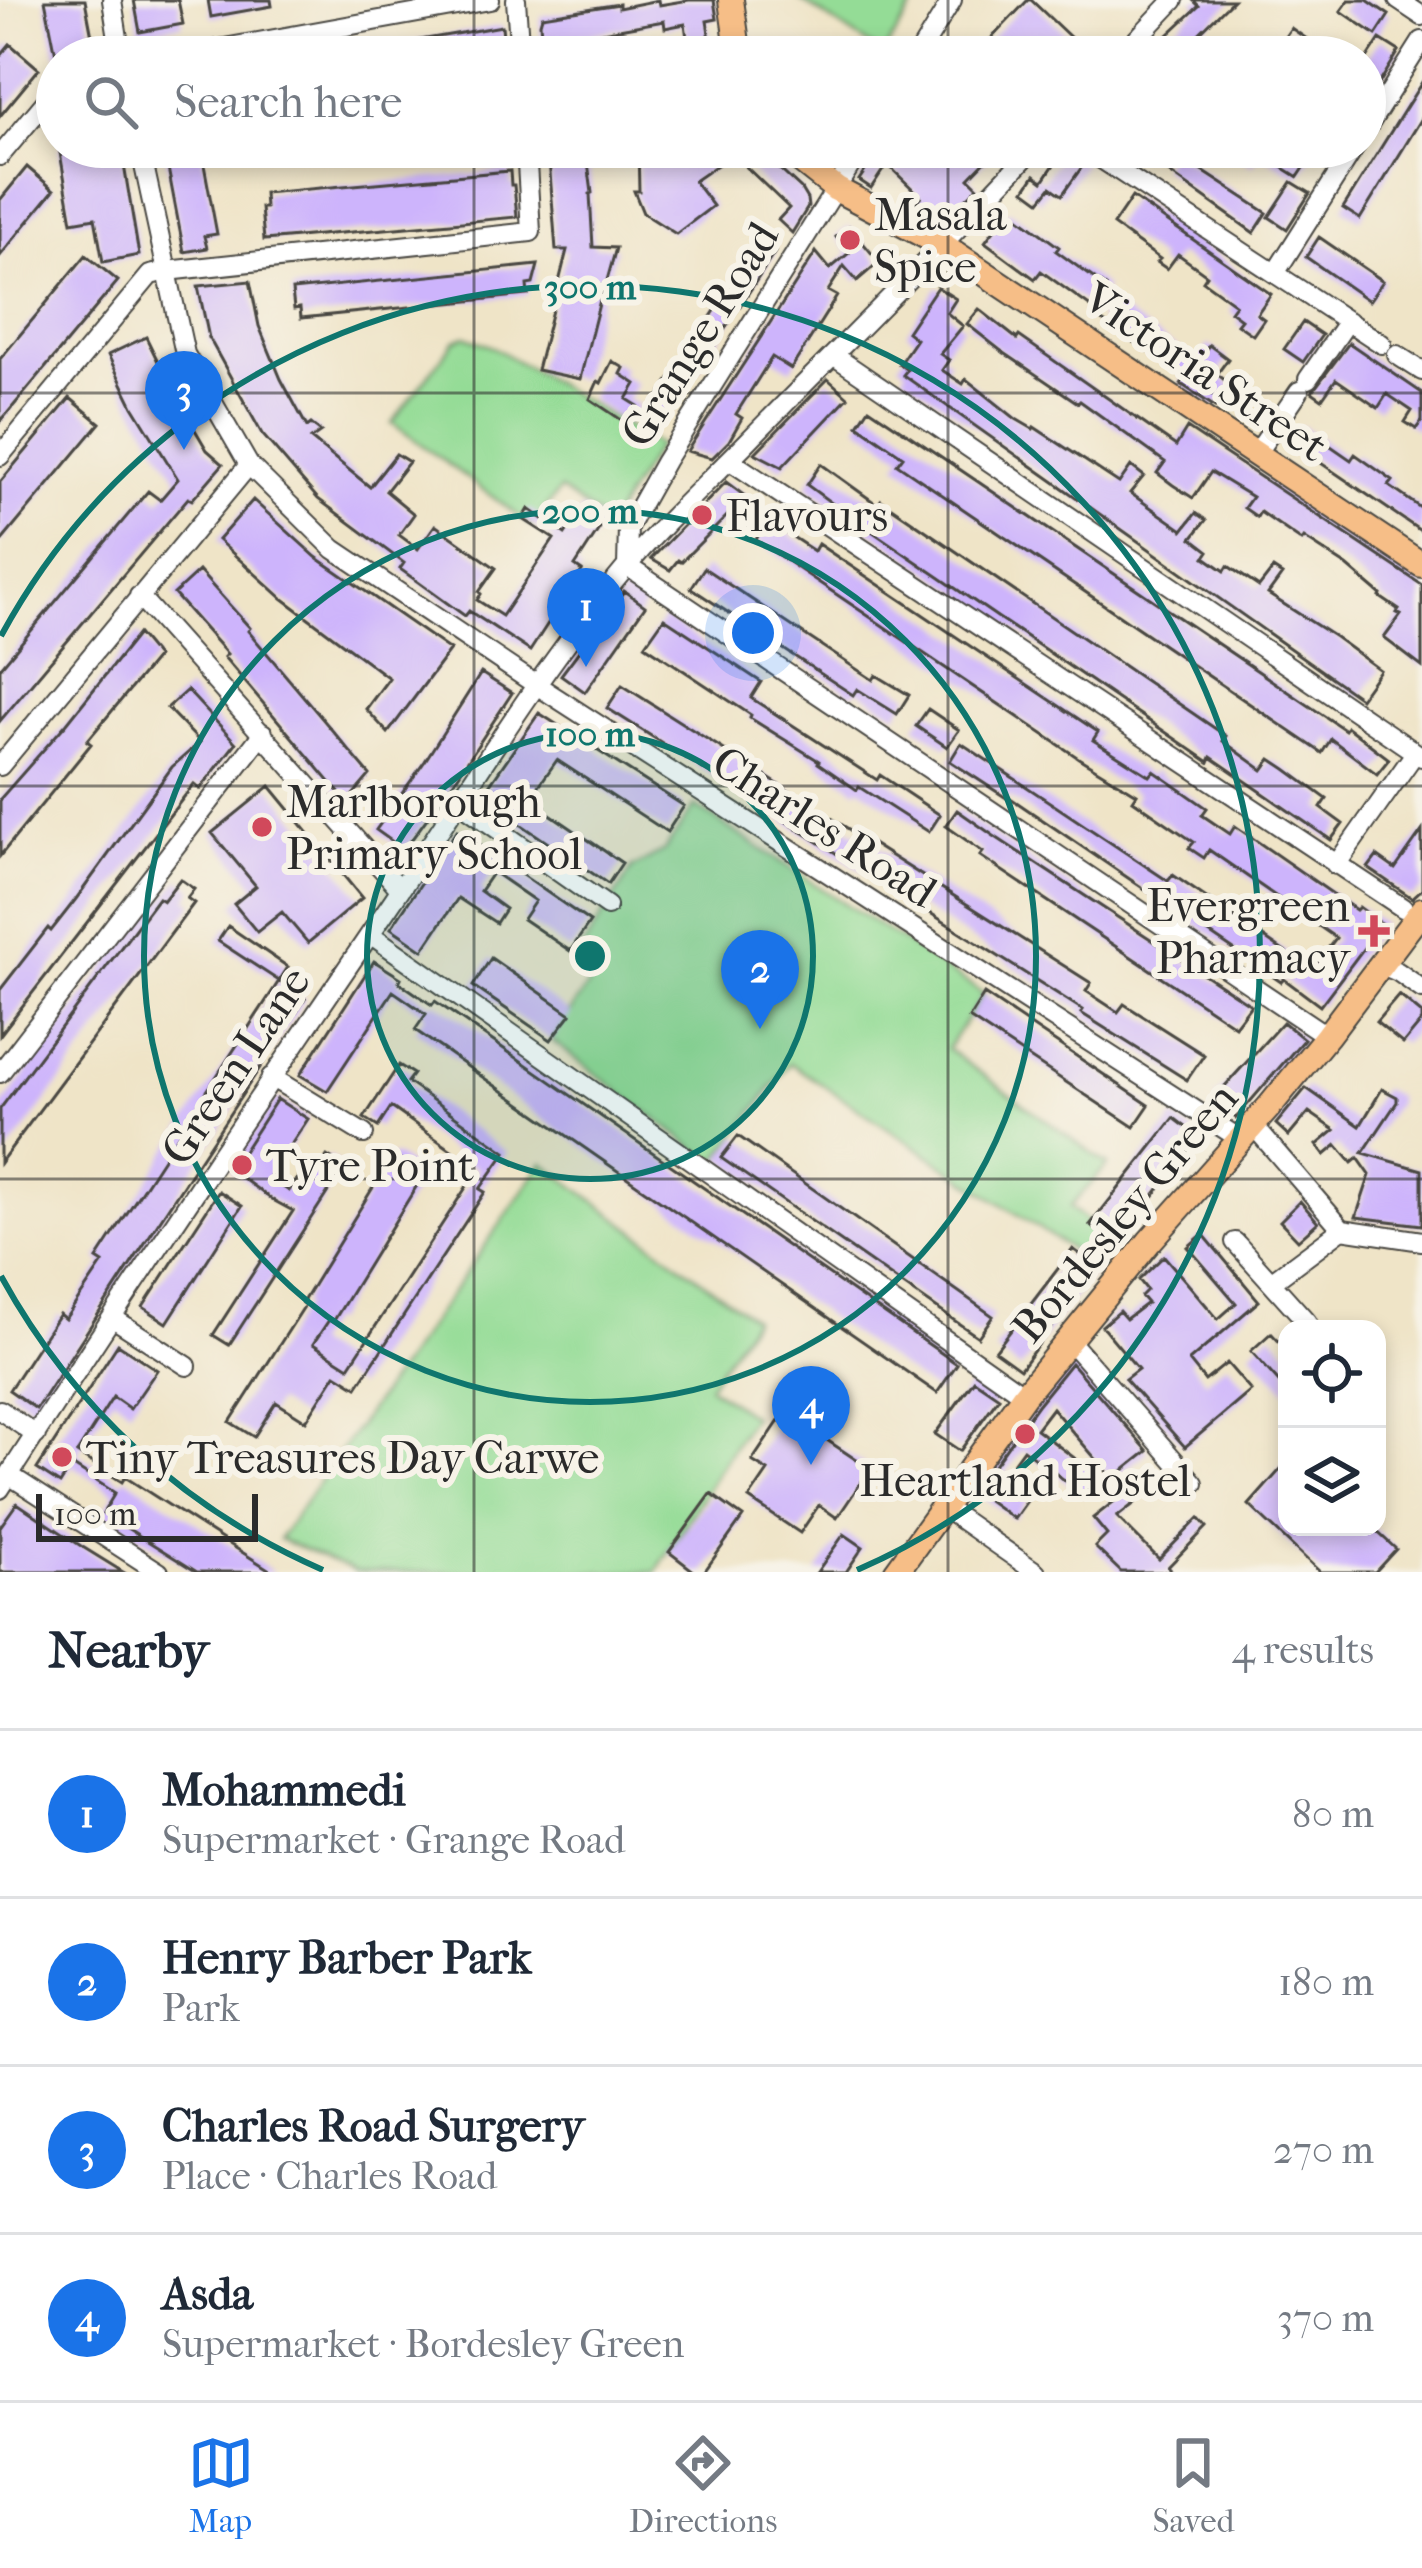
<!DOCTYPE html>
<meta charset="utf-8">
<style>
:root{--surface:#fff;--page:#f2f2f3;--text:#1f2937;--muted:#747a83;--line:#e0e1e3;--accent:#1a73e8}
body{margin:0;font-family:"IM FELL French Canon",serif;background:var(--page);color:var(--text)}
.controls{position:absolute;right:36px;bottom:36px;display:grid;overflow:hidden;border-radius:24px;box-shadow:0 6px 18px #0003}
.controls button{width:108px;height:108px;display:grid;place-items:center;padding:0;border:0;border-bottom:3px solid var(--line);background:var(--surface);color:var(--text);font:60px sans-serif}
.scale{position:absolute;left:36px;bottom:30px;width:222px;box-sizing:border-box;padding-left:12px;border:6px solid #2b2b2b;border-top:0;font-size:33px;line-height:42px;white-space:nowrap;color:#2b2b2b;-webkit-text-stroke:9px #f7f3e8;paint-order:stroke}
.you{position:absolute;left:753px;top:633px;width:42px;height:42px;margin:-30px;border:9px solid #fff;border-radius:50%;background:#1a73e8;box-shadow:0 0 0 18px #1a73e833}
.badge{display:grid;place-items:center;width:78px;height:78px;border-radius:50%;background:var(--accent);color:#fff;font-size:39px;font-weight:700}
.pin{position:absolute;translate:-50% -99px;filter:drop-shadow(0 3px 6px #0008)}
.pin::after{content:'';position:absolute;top:63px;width:42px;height:36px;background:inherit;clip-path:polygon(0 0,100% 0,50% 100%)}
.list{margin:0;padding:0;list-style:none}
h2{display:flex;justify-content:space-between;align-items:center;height:156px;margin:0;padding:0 48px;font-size:51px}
h2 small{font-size:39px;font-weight:400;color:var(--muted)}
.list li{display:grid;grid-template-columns:78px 1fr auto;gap:36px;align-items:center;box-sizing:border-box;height:168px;padding:0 48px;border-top:3px solid var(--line)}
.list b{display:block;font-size:45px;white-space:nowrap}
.list p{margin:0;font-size:39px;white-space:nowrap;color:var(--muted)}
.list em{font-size:39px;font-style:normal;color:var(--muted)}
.icon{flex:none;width:66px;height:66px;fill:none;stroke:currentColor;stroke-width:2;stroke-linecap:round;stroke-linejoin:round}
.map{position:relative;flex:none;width:1422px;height:1572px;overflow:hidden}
.search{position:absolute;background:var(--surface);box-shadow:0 6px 18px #0003;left:36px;right:36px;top:36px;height:132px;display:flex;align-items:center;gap:30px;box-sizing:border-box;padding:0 42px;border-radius:66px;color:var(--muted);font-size:45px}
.sheet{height:828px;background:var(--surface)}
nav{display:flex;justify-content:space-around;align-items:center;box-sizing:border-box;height:168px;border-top:3px solid var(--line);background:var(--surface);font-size:33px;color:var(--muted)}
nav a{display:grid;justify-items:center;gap:6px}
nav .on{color:var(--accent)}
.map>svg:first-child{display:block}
.green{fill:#94dc96;stroke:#608460;stroke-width:3}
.building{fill:#cdb4fc}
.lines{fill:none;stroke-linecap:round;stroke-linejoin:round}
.minor-casing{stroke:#484742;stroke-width:22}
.major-casing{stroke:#484742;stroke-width:28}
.minor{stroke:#fff;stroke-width:18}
.major{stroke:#f6be87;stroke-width:24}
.grid{fill:none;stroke:#2b2b2b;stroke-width:3;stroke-opacity:0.55}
.ring{fill:none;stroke:#0f766e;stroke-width:6}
.poi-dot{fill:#d1495b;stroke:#f7f3e8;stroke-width:4.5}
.labels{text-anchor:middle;stroke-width:12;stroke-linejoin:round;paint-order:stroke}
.poi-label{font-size:45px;fill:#2b2b2b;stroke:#f7f3e8;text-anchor:start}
.street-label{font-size:45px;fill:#2b2b2b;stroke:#f7f3e8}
.centre{fill:#0f766e;stroke:#f7f3e8;stroke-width:6}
.ring-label{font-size:36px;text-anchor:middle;font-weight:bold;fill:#0f766e;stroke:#f7f3e8;stroke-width:12;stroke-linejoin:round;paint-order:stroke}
</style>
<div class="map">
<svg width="1422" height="1572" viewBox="0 0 1422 1572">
<rect width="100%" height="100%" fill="#f7f3e8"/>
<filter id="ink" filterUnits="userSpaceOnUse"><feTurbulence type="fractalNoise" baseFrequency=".00833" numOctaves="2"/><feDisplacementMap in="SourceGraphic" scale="24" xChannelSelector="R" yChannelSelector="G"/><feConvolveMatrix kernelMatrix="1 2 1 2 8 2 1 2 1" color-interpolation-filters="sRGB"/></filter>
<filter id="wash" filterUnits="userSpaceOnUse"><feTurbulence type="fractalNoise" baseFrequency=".004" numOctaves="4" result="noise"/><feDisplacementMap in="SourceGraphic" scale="48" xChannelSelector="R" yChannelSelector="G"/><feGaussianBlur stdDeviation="2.7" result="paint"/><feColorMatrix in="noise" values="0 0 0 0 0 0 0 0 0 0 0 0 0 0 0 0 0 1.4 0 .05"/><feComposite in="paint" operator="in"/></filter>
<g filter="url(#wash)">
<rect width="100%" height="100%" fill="#efe4c7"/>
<!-- green -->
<path class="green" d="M800,0H918L883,54Z
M465,336L493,347L658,445L609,524L560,490L532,526L392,423L455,340Z
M695,806L984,994L947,1049L1108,1165L1070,1207L1116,1245L1097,1267L790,1063L715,1163L551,1040L593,978L574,961L633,868L664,851Z
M543,1163L753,1318L708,1386L752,1416L656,1572H356L279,1539Z"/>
<g id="blocks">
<!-- building -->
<path class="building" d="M45,0H85L94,47L56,55Z
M134,0H178L183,24L140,32Z
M208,0H271L272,6L211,17Z
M658,0L659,5L689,0H714L717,19L707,21L713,57H701L700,50L689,52L685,24L665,28L664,21L557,40L559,54L543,57L540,23L542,16L619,4V8Z
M1028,0H1031L1071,38L1062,47L1071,57H988L981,49Z
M1193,0H1233L1175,57H1152L1171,39L1168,35L1199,6Z
M1349,0H1367L1389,15L1376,35L1341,11Z
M502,26L505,57H364L363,51L385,46Z
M1291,28L1333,57H1290L1277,48Z
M1380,39L1399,51L1377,87L1365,79V62Z
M10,44L39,69L0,116V56Z
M1422,82V118L1360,219L1343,208Z
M59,147H121L139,255L103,262L95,218L72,222Z
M164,147H188L190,156L202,154L217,234L204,236L207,248L184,252Z
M548,147H586L592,193L590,194L593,247L616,248L606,284H604L580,379L537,370L567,250H556Z
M638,147H691L695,153L703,147H717L726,159L694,181L713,206L676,234L643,213L634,191H639Z
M889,147H999L969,178L978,187L939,225L910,209L921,197L887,164L871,188L859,180L867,168Z
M1066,147L1084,164L1062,195L1051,187L1040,201L1025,190L1035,175L1043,181Z
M1226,147H1318L1298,177L1260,153L1252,165Z
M759,150L801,189L807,199L808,207L792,233L778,220L789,208L742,163Z
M1172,151L1267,213L1254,233L1161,167Z
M27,167L54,190L0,256V200Z
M510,171L511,185H514L517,217L264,240L261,208H265L264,193Z
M1292,182L1310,193L1287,229L1269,217Z
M1132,197L1271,294L1257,314L1264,319L1253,335L1237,324L1241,319L1230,311L1235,304L1203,281L1207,275L1178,254L1167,269L1157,262L1160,259L1113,225Z
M1009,210L1059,247L1056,251L1106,287L1100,296L1150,331L1198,361L1209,345L1228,359L1217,374L1231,385L1215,407L1181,384L1186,377L1099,319L1102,315L1041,271L1035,279L985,242Z
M849,226L879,262L857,281L844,266L828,291L837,296L791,369L772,357L736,414L742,418L729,441L712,458L687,451L816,252L830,269L849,253L836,237Z
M1319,237L1383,281L1369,301L1306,257Z
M760,242L775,252L669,415L653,405Z
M86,255L118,281L0,422V359Z
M538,265L533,284L527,285L528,295L301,318L300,308L294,309L292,290Z
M250,281L259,326L281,379L307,427L311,424L321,432L311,439L370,487L396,454L409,462L386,491L414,514L399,535L418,549L435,525L496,568L479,592L481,594L477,600L502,616L554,539L523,519L529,509L565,534L582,509L603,523L575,566L582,571L530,651L469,611L465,616L400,569L404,563L318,499L262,434L209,338L198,286Z
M937,287L956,299L947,313L963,326L940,354L949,360L942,370L963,384L966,379L1016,419L1033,429L1034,427L1119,483L1131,466L1144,476L1130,493L1183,530L1196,513L1206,520L1192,538L1209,551L1205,557L1225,571L1228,566L1259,587L1273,569L1282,575L1268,594L1335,637L1380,670L1360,698L903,375L907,370L899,364L916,339L907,332Z
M979,309L1017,339L1019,336L1176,446L1187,428L1422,585V667L1384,638L1401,615L1397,613L1399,610L1380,597L1381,595L1347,566L1304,538L1302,541L1260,512L1257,517L1244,508L1252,497L1211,472L1193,498L1173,485L1157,473L1165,462L1080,401L1078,403L1000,350L967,324Z
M1303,322L1322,335L1303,362L1284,349Z
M146,337L174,394L207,450L223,464L192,500L188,498L0,721V668L148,491L160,500L178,479L133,406L108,355Z
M1349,343L1422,393V421L1416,429L1405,422L1412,411L1387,394L1378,408L1336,379L1322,399L1312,392Z
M612,361L624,368L621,374L636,384L627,399L638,406L626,423L590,399L598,381L601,383Z
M828,379L848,397L782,467L755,453Z
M70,398L100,423L0,543V482Z
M869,408L1345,730L1347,727L1389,759L1377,774L1331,739L1322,753L897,464L903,456L858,425Z
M1302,426L1351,460L1355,454L1393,481L1389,486L1422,509V532L1290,442Z
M821,464L878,505L881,500L1226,736L1223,741L1263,770L1271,759L1286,769L1327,799L1321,808L1343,824L1331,840L1211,757L1209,762L841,510L807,485Z
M726,482L746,497L681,562L678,560L670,570L651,559Z
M253,500L316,557L450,650L388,733L366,709L389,678L282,598L218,540Z
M746,506L814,551L818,544L1098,732L1093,740L1150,776L1154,771L1207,808L1202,815L1230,834L1235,826L1356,910L1359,907L1382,924L1320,1006L1284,979L1281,982L1009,797L1008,799L950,761L961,743L1168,881L1173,875L1311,970L1336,938L1209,850L1204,858L1189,848L1194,842L1133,800L1137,794L1080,759L756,540L758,536L737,519Z
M704,568L873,680L876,675L909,695L897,714L857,689L853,695L691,588Z
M199,571L250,628L248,631L370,775L347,802L224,657L227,654L174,594Z
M624,591L645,606L585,692L561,675Z
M664,618L761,682L751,698L877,780L880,775L940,815L929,832L859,787L857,790L818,763L819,761L750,718L751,715L645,645Z
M138,634L157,657L87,741L91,744L0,856V799L67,723Z
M481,673L512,693L455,780L404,850L376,830L425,761Z
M622,685L1091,983L1086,991L1118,1012L1124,1004L1204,1055L1187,1080L1081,1013L1083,1010L607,708Z
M187,690L236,743L200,789L194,784L0,1035V990L48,928L51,931L76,899L172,767L200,742L167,708Z
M928,709L959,730L947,747L916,726Z
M539,713L684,806L667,832L557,760L531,797L545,806L543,809L622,863L608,884L481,797Z
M270,786L362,898L308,943L282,912L257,932L234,904L256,886L212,833Z
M957,810L994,836L1251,1005L1235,1026L980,856L983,852L946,826Z
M457,830L590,922L570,951L523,919L535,901L493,872L480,891L505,909L496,923L458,898L423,950L391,928Z
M1422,831V889L1412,898L1368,868L1377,856L1395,869Z
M180,879L194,889L187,898L194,903L0,1163V1109L158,898L163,901Z
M228,926L288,967L279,981L218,941Z
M491,958L571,1014L551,1040L473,986Z
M374,961L401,978L399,982L432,1005L435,1001L957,1364L937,1393L415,1030L426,1014L393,991L327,1091L300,1075Z
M279,981L305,999L36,1409L9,1390L59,1314L65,1319L103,1263L97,1259Z
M984,994L1149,1105L1134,1127L969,1018Z
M1399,995L1422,1014V1021L1403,1044L1376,1022Z
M1283,1022L1304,1039L1236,1118L1214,1098Z
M399,1065L413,1074L407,1082L506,1152L480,1189L485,1192L357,1387L336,1374L306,1421L276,1402L254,1437L230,1422L305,1305L302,1303L393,1155L424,1174L333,1322L329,1320L313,1344L349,1367L478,1169L391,1107L378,1127L364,1118Z
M1306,1088L1360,1126L1382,1089L1397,1097V1102L1363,1153L1422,1170V1225L1356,1217L1370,1175L1358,1158L1352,1163L1337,1145L1325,1155L1317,1145L1335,1130L1309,1112L1289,1136L1276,1124Z
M277,1099L308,1119L269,1178L289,1191L307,1164L317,1171L327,1156L344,1167L229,1345L213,1335L293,1211L271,1199L231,1170Z
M1174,1118L1199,1137L1116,1245L1090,1225Z
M738,1136L993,1316L978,1337L721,1158Z
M219,1191L242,1206L167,1323L143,1307Z
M1300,1201L1318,1222L1298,1240L1280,1221Z
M1203,1234L1259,1301L1189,1361L1205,1381L1227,1363L1251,1391L1185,1447L1125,1379L1138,1369L1102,1326L1119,1311L1126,1319L1147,1303L1141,1296L1147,1290L1139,1280L1164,1256L1218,1319L1236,1303L1188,1247Z
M1073,1249L1097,1267L1020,1369L995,1351Z
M1271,1333L1287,1350V1391L1251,1351Z
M118,1344L157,1370L130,1409L113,1397L77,1453L122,1482L125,1477L273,1572H197L103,1513L115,1493L72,1465L60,1484L37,1469Z
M1071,1363L1148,1451L1113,1479L1052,1408L1036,1429L1097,1475L1083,1494L1023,1449L1002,1478L1029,1498L1014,1519L975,1491L1037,1405Z
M974,1380L999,1397L960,1451L935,1434Z
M785,1412L870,1469L837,1518L819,1505L800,1533L749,1499L768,1471L752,1461Z
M1287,1462V1527H1372L1396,1549L1375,1572H1320L1249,1505Z
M1126,1492L1135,1503L1117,1517L1159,1559L1199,1518L1207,1527L1168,1567L1173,1572H1121L1095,1547L1107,1535L1093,1518Z
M711,1494L743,1517L704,1572H695L669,1552Z
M17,1503L81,1546L123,1572H0V1527Z
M844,1534L863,1547L846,1572H817Z"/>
</g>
</g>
<g filter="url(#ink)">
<use href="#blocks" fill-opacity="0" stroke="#484742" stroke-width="3"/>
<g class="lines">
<!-- minor casing -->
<g class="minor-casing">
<path id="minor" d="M112,0L121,57
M516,0L520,57
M1398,0L1422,16
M175,57L490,0
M917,57L952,0
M1120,57L1174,0
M1365,131L1422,41
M140,147L185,354L249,465L334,549L535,684L1240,1139
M1083,147L1382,344
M0,156L57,88
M1276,272L1355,147
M833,355L1422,757
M1397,355L1422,371
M1308,379L1348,321
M1256,454L1299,391
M0,456L150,275L167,271L531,232L526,147
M729,460L1403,908
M627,566L1327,1036
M627,566L628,527L665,461L862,147
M139,596L400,889
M0,766L249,465
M459,802L607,906
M1336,865L1415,753
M370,934L1024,1395
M1382,965L1398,972L1422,989
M0,1073L263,733
M271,1077L364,1134
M1253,1125L1342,1229L1422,1241
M1235,1242L1271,1282
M113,1318L187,1366
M1307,1322L1271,1282L1342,1229
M1069,1340L1194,1483
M0,1410L36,1435
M9,1475L159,1572
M0,1489C128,1290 261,1094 394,899C469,788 537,674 623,571C661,525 707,483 749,440C845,342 942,248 1035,147
M943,1507L1036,1572"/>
</g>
<!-- major casing -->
<g class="major-casing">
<path id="major" d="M731,0L739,57
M783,147L836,189L944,246L1422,565
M896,1572L1024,1395L1149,1242L1269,1107L1327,1036L1422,910"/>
</g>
<!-- minor -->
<use href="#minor" class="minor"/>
<!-- major -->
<use href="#major" class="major"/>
</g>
</g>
<!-- grid -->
<path class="grid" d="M474,0V57M948,0V57M474,147V1572M948,147V1572M0,393H1422M0,786H1422M0,1179H1422"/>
<!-- distance rings -->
<circle cx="590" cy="956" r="223" fill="#0f766e" fill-opacity=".12"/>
<g class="ring">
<circle cx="590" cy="956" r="223"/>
<circle cx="590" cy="956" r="446"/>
<path d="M323 1570A670 670 0 0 1 1 1276M1 636A670 670 0 1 1 857 1570"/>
</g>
<!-- markers -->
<g class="poi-dot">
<circle cx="850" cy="240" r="12"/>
<circle cx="702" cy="515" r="12"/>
<circle cx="262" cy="827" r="12"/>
<path d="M1368 913h12v12h12v12h-12v12h-12v-12h-12v-12h12z"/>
<circle cx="242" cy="1165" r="12"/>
<circle cx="1025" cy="1434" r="12"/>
<circle cx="62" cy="1457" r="12"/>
</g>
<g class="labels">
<!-- poi labels -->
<g class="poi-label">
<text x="874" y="230">Masala<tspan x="874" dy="52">Spice</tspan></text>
<text x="726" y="531">Flavours</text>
<text x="286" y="817">Marlborough<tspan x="286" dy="52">Primary School</tspan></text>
<text x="1350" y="921" text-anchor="end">Evergreen<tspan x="1350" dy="52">Pharmacy</tspan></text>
<text x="266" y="1181">Tyre Point</text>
<text x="86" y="1473">Tiny Treasures Day Carwe</text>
<text x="1025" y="1496" text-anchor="middle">Heartland Hostel</text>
</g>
<!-- street labels -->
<g class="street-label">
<text transform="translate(699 334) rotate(-58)" y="16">Grange Road</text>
<text transform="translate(1206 371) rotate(34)" y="16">Victoria Street</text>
<text transform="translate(825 826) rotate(33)" y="16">Charles Road</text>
<text transform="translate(235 1065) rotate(-56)" y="16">Green Lane</text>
<text transform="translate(1124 1212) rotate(-50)" y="16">Bordesley Green</text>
</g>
</g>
<circle cx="590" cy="956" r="18" class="centre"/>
<g class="ring-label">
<text x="590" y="299">300 m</text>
<text x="590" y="523">200 m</text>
<text x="590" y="746">100 m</text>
</g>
</svg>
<div class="controls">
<button><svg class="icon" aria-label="locate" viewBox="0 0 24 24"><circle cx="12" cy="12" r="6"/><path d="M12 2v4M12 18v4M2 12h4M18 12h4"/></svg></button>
<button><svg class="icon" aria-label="layers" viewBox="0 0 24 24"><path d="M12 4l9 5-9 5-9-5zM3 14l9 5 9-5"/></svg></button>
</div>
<div class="scale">100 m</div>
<div class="you"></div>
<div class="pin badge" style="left:586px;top:667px">1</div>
<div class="pin badge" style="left:760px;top:1029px">2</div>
<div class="pin badge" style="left:184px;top:450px">3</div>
<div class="pin badge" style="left:811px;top:1465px">4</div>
<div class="search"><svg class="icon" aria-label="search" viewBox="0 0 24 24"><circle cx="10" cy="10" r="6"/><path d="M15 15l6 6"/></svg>Search here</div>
</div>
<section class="sheet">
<h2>Nearby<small>4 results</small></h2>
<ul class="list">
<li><span class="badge">1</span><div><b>Mohammedi</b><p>Supermarket · Grange Road</p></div><em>80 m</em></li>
<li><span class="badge">2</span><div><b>Henry Barber Park</b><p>Park</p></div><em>180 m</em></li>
<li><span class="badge">3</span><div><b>Charles Road Surgery</b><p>Place · Charles Road</p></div><em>270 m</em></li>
<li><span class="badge">4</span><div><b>Asda</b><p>Supermarket · Bordesley Green</p></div><em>370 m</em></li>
</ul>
</section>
<nav>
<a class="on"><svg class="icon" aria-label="map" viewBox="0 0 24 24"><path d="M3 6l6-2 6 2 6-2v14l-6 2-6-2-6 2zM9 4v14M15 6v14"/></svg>Map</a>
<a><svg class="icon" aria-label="directions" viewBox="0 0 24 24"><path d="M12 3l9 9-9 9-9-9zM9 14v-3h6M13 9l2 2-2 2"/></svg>Directions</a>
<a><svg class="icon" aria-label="saved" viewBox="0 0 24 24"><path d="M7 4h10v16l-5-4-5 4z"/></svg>Saved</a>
</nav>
